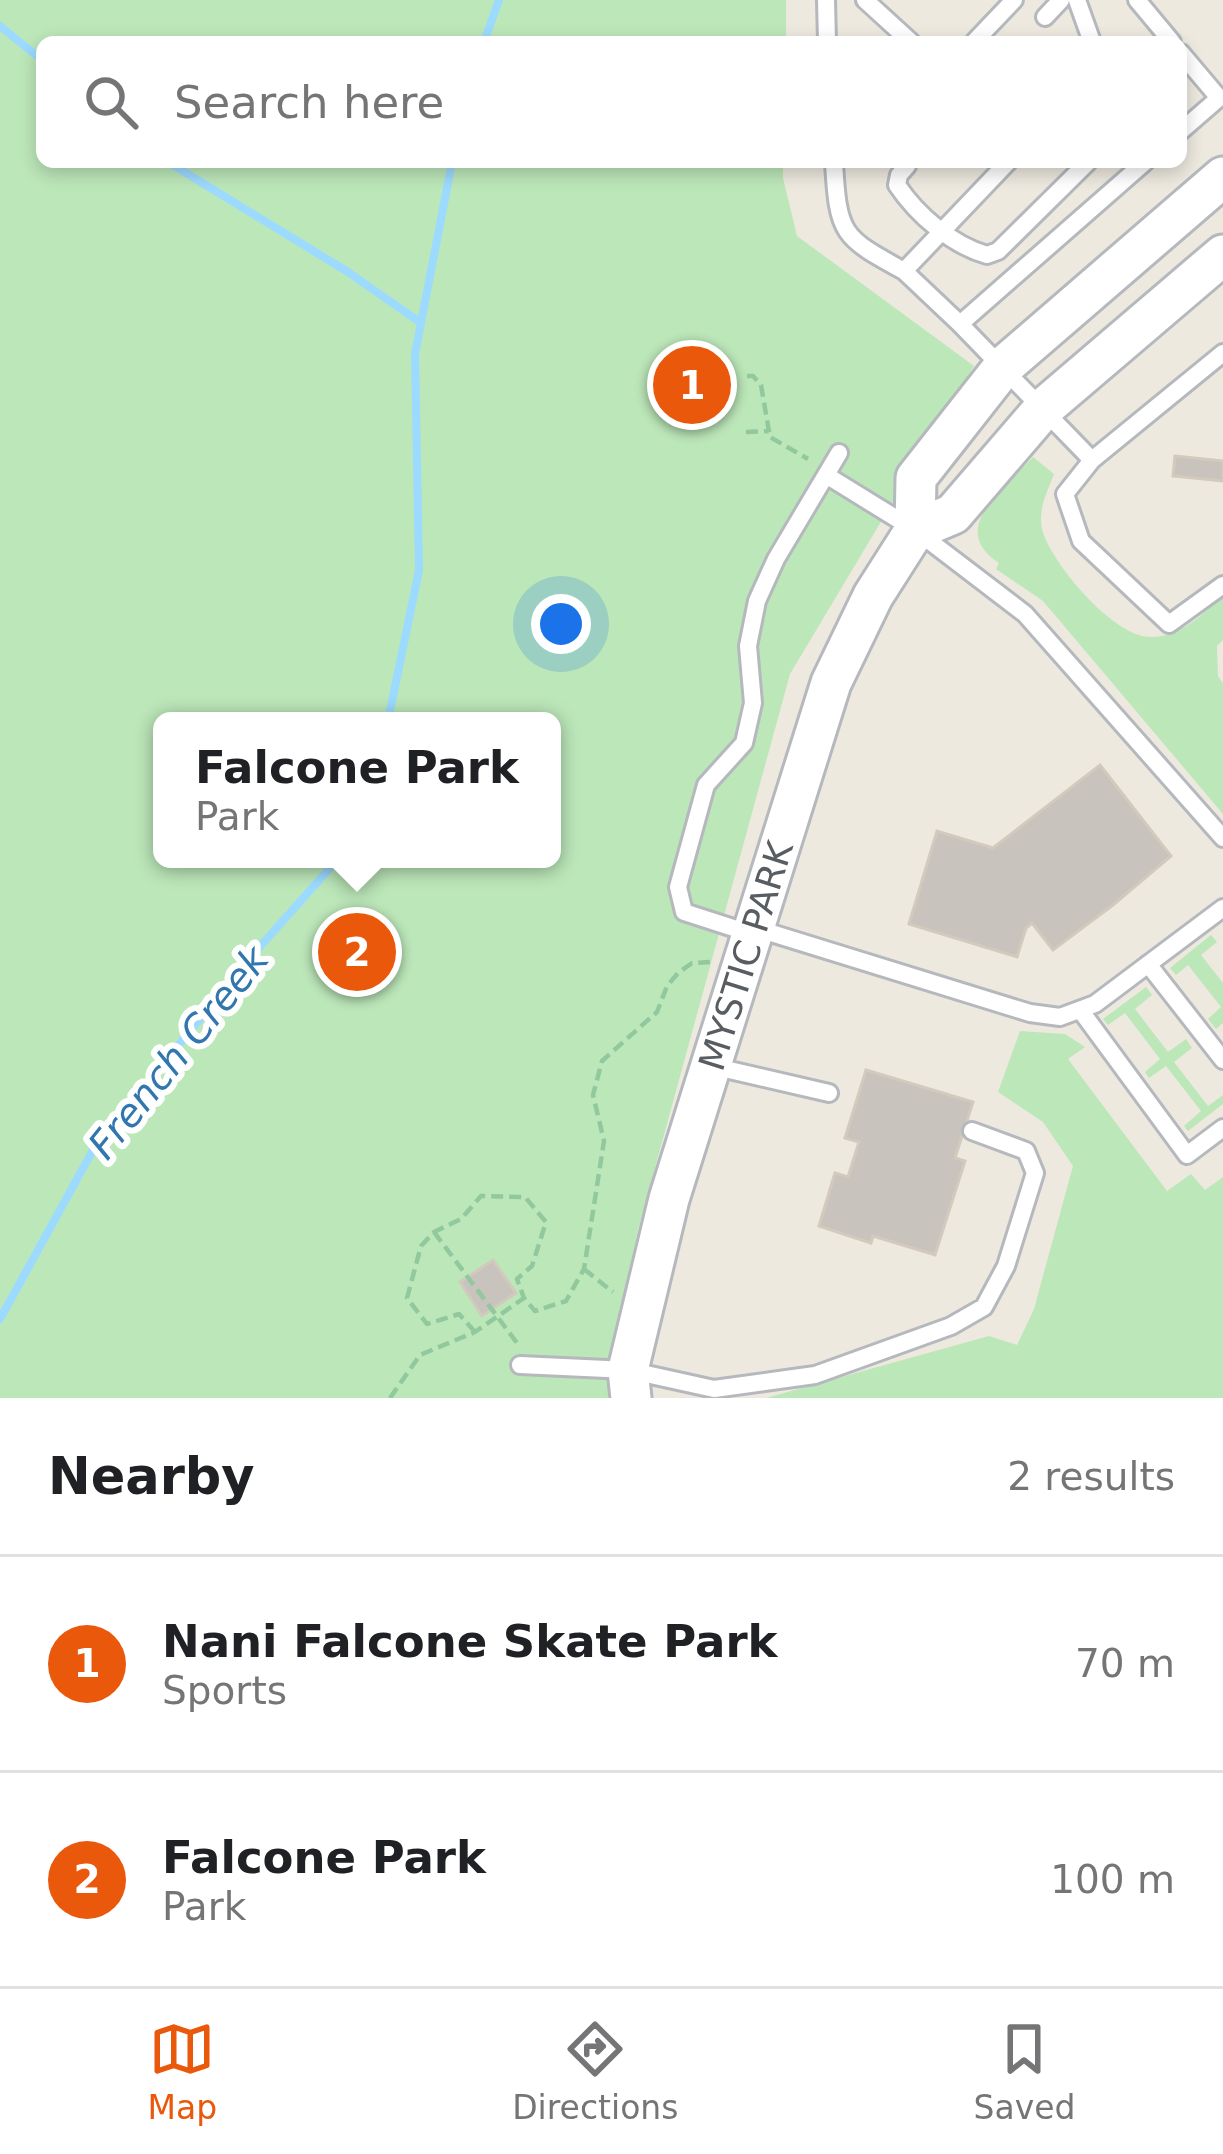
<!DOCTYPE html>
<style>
:root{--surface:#fff;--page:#f6f6f6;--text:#202124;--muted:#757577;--line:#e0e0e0;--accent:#ea580c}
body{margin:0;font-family:"DejaVu Sans",sans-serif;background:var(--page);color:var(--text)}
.you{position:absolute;left:561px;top:624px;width:42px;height:42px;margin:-30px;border:9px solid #fff;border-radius:50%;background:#1a73e8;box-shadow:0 0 0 18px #1a73e833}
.badge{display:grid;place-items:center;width:78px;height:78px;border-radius:50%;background:var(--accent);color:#fff;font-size:39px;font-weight:700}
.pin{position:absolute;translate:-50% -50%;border:6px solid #fff;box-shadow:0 3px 12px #0006}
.popup{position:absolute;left:153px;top:712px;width:408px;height:156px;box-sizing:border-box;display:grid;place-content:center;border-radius:18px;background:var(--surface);filter:drop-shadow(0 3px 9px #0005);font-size:39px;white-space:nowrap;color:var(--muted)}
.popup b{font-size:45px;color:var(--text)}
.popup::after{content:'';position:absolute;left:50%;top:100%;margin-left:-24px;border:24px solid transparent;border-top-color:var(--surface)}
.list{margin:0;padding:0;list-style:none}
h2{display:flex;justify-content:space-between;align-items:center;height:156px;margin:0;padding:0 48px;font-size:51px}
h2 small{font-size:39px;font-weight:400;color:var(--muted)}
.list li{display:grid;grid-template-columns:78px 1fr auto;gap:36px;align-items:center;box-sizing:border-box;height:216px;padding:0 48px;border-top:3px solid var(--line)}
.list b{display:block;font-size:45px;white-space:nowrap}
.list p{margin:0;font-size:39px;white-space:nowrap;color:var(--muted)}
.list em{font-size:39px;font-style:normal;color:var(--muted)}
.icon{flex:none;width:66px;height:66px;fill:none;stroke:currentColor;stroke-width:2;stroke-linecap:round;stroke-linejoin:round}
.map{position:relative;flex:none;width:1223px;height:1398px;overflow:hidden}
.search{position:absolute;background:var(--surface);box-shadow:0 6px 18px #0003;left:36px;right:36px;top:36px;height:132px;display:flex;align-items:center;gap:30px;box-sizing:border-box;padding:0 42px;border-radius:18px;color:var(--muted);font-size:45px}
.sheet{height:588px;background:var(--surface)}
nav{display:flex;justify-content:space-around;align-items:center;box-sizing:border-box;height:168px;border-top:3px solid var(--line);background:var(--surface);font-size:33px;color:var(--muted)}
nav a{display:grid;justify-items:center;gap:6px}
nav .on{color:var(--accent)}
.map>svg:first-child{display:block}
.green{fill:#bce7b9;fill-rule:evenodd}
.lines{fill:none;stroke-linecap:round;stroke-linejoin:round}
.stream{stroke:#9ddaff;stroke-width:8}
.building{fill:#c8c3bc;stroke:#d2cabd;stroke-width:3}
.service-casing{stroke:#b5b8bd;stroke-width:22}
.tertiary-casing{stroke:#b5b8bd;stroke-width:45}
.path{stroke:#92c89e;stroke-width:4.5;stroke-dasharray:12 6;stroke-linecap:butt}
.service{stroke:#fff;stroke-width:16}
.tertiary{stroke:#fff;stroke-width:39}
.labels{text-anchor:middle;stroke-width:12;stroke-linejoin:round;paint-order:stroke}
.street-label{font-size:36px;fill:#585d62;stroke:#fff}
.water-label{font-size:39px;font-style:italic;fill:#3176ae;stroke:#fff}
</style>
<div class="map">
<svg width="1223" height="1398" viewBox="0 0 1223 1398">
<rect width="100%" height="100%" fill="#ede9df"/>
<!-- green -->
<path class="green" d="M0,0H786V42H42V162H783V178L797,236L974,366L790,674L638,1230L624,1301L617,1398H0ZM162,721H552V859H162Z
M1033,457L1054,474C1047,492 1038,509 1042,529C1050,562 1114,638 1151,637C1181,637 1202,614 1223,596V640L1217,646L1218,676L1223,683V814L1043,601L996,569L999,563C946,529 1005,487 1033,457Z
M1211,935L1217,942L1201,955L1223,983V1023L1216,1029L1208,1019L1221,1007L1188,965L1176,975L1170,968Z
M1146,987L1152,995L1135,1009L1168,1052L1186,1039L1192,1048L1174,1062L1208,1106L1223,1095V1104L1188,1131L1184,1126L1201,1111L1166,1066L1149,1078L1145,1072L1160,1059L1125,1013L1108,1025L1103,1019Z
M1020,1031L1065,1034L1085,1047L1068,1059L1167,1191L1191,1174L1205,1190L1223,1177V1398H766L989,1336L1017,1345L1034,1309L1073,1166L1043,1122L998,1092Z"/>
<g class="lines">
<!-- stream -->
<path class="stream" d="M0,26L42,60
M484,42L499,0
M168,162L348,272L421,323
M388,721L419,570L415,354L452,162
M0,1319L93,1150L247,961L338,859"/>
</g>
<!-- building -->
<path class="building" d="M1175,456L1223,461V481L1173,476Z
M1100,765L1171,856L1113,905L1053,950L1032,923L1026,928L1017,957L909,924L937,831L993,848Z
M866,1070L973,1102L955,1158L965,1161L935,1255L873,1236L871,1243L819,1226L835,1173L848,1177L859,1142L845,1138Z
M493,1260L516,1293L482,1316L460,1282Z"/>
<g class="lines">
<!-- service casing -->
<g class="service-casing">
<path id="service" d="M826,0L827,42
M865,0L911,42
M1077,0L1092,42
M1137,0L1172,42
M1045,17L1061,0
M974,42L1014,0
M1181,53L1219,98L1181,131
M834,162C838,235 842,237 904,271
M1145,162L960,324L1092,460L1065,494L1081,541L1169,624L1223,585
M907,166L899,175L897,185C917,215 952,245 987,255L998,251L1088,162
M960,324L904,271L1008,162
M1092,460L1223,353
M826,475L915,530L1025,614L1223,838
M755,928L1030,1013L1060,1017L1095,1004L1223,908
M752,934L684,912L678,887L706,785L744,743L753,703L748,646L757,601L776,559L839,453
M1148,964L1223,1060
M1081,1011L1187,1155L1223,1128
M712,1066L829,1093
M520,1365L628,1370L714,1389L815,1375L951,1326L984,1307L1006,1266L1035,1173L1026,1151L972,1131"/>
</g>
<!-- tertiary casing -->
<g class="tertiary-casing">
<g id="tertiary">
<path d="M915,530L953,514L1045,407L1223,255"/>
<path id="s1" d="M631,1398L628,1370L669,1199L831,683L873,596L915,530L916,478L1004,366L1223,177"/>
</g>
</g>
<!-- path -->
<path class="path" d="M747,376H753L761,385L770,437L808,459
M746,432L769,431
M434,1232L517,1343
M584,1269L613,1292
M475,1332L459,1314L427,1324L407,1298L421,1246L434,1232L461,1219L481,1196L525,1197L546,1222L532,1266L517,1279L524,1298
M390,1398L420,1355L475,1332L524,1298L535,1311L566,1301L584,1269L604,1141L593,1095L602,1061L657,1012L667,986L678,973L692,963L710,962"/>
<!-- service -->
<use href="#service" class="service"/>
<!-- tertiary -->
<use href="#tertiary" class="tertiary"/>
</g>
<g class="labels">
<!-- street labels -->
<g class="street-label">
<text dy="13" stroke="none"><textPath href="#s1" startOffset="459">MYSTIC PARK</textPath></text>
</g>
<!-- water labels -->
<g class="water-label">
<text transform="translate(178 1052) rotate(-51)" y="14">French Creek</text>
</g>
</g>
</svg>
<div class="you"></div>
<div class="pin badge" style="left:692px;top:385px">1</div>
<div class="pin badge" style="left:357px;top:952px">2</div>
<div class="popup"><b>Falcone Park</b>Park</div>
<div class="search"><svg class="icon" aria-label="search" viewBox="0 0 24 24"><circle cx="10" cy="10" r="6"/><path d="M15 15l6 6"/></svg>Search here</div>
</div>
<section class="sheet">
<h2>Nearby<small>2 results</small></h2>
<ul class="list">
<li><span class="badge">1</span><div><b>Nani Falcone Skate Park</b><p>Sports</p></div><em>70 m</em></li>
<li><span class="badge">2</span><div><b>Falcone Park</b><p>Park</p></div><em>100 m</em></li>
</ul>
</section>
<nav>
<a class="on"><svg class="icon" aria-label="map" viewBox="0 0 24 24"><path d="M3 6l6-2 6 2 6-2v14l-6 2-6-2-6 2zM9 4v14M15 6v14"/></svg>Map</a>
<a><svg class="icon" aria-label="directions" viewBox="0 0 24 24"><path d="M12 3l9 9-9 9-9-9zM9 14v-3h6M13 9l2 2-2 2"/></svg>Directions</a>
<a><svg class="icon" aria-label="saved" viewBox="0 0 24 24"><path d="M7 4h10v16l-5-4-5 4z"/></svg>Saved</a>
</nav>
